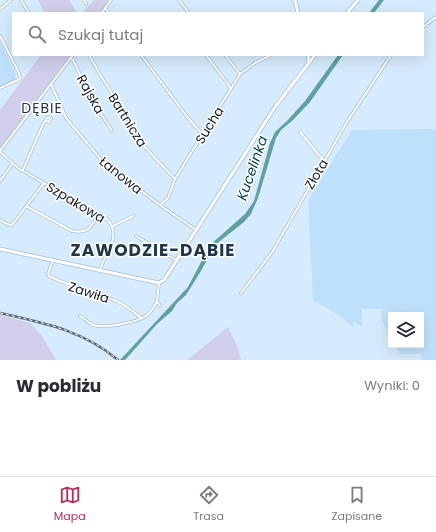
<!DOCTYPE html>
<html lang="pl">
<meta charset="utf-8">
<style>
:root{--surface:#fff;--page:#f2f2f3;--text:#2b2b33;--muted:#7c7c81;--line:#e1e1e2;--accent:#b72a61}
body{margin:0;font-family:Poppins,sans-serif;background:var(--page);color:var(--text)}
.controls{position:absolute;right:12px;bottom:12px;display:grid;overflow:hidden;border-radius:0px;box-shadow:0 4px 16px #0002}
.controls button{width:36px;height:36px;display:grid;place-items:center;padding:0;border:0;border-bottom:1px solid var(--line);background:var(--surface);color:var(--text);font:20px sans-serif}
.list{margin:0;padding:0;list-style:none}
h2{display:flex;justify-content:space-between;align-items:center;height:52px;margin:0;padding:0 16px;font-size:17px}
h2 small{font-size:13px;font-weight:400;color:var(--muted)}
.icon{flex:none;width:22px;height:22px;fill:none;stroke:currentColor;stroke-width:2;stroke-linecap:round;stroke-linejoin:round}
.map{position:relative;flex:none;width:436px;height:360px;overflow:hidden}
.search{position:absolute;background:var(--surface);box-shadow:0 4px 16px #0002;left:12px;right:12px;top:12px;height:44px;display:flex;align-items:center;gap:10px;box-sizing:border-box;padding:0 14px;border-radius:0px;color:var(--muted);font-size:15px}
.sheet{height:116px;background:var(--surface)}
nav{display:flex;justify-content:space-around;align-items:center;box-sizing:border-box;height:56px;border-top:1px solid var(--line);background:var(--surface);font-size:11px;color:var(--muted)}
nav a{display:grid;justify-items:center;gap:2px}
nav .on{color:var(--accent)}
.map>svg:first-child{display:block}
.built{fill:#bfe0fb}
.green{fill:#d1ceea}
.water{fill:#639f9f}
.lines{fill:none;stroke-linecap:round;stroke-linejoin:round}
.street-casing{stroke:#a4bed3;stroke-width:3.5}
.secondary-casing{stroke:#a4bed3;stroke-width:4.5}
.street{stroke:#fff;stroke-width:2}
.secondary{stroke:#fff;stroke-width:3}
.rail-casing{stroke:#596672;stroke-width:2.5}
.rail{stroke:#fff;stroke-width:1;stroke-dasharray:3;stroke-linecap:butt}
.labels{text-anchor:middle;stroke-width:3;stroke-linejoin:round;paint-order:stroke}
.street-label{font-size:13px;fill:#121b23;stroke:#fff}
.neighbourhood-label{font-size:14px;letter-spacing:1px;fill:#213748;stroke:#fff}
.water-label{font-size:14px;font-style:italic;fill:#084343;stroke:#fff}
.district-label{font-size:17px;font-weight:bold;letter-spacing:1px;fill:#213748;stroke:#fff}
</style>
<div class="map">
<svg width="436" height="360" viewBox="0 0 436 360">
<rect width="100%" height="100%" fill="#d6ebfd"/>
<!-- built -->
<path class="built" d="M0,42L16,74L15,80L0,86Z
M436,129V360H422L421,354H400L395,345H421V315H391V338L382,321L381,309H362V327L353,321L354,328L341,317L324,306L313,301L308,200L352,130Z"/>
<!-- green -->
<path class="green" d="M38,0H69L77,13H45Z
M94,0H109L100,13H82Z
M42,55H71L3,146L0,149V110L37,60Z
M0,315L30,323L42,336L56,360H0Z
M228,327L238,348L241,360H187Z"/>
<!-- water -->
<path class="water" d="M379,0H384L374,13H369Z
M338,55H343L310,102L293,120L281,130L276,138L258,198L251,214L244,222L215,245L201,271L186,295L177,303L172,311L157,324L125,360H120L188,287L210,245L245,214L254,201L270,143L275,132L287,121L305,101Z"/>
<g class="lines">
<!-- street casing -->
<g class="street-casing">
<path id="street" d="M21,0L29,13
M84,0L86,4
M179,0L189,13
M105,8L109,13
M0,9L11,0
M102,13L111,0
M423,27L436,17
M0,36L19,73L20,78L18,80L0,88
M89,55L101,76L135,130L141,143L175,179
M141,55L188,118L203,135
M206,55L228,84L231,89
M225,55L240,74
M70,58L73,60L91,98L112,131
M51,84L66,118L104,163L160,205L196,230
M46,121L49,122L51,119
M300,132L324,161
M0,151L73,55
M0,152L18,168L108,220C122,237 105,252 100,270
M23,170L44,122L48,117L51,119
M0,181L13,163
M160,205L168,198L175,179L240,74L255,63L271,55
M26,206L72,231C89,234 91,227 99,214
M0,220L7,224L12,225L44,183
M113,226L133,216
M136,236L176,260
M53,260L48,274L49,276C72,288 94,291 116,301C126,305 134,312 141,318
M159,283L157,301L160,306
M241,293L271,254L347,122L391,55
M80,316C84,318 89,323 93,325C103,329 138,322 146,316C152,312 154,307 157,301"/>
</g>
<!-- secondary casing -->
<g class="secondary-casing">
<path id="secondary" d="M295,0L298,13
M347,13L358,0
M308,61L309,55
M0,249L159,283L164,280L275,107L315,55"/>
</g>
<!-- street -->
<use href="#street" class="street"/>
<!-- secondary -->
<use href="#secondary" class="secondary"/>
<!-- rail casing -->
<g class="rail-casing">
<path id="rail" d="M0,313C43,323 83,330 118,360"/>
</g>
<!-- rail -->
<use href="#rail" class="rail"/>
</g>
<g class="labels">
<!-- street labels -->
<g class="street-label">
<text transform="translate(91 94) rotate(61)" y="5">Rajska</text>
<text transform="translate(128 120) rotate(58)" y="5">Bartnicza</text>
<text transform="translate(209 125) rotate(-58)" y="5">Sucha</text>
<text transform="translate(316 174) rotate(-59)" y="5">Złota</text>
<text transform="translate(121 175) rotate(39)" y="5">Łanowa</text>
<text transform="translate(76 202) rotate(31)" y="5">Szpakowa</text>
<text transform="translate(89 292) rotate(18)" y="5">Zawiła</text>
</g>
<!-- neighbourhood labels -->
<g class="neighbourhood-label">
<text x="42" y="113">DĘBIE</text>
</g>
<!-- water labels -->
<g class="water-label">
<text transform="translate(252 168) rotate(-71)" y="5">Kucelinka</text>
</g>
<!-- district labels -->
<g class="district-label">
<text x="153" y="256">ZAWODZIE-DĄBIE</text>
</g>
</g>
</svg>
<div class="controls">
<button><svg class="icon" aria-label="layers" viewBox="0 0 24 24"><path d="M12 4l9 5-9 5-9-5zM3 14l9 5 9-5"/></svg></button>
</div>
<div class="search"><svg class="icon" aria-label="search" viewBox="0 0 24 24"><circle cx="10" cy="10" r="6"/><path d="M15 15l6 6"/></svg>Szukaj tutaj</div>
</div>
<section class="sheet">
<h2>W pobliżu<small>Wyniki: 0</small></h2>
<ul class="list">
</ul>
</section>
<nav>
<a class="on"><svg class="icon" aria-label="map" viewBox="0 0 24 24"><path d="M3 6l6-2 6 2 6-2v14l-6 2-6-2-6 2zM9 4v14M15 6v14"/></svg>Mapa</a>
<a><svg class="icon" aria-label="directions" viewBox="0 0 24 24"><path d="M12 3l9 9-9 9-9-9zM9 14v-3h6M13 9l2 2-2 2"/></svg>Trasa</a>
<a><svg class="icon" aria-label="saved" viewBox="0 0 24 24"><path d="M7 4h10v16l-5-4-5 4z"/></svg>Zapisane</a>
</nav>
